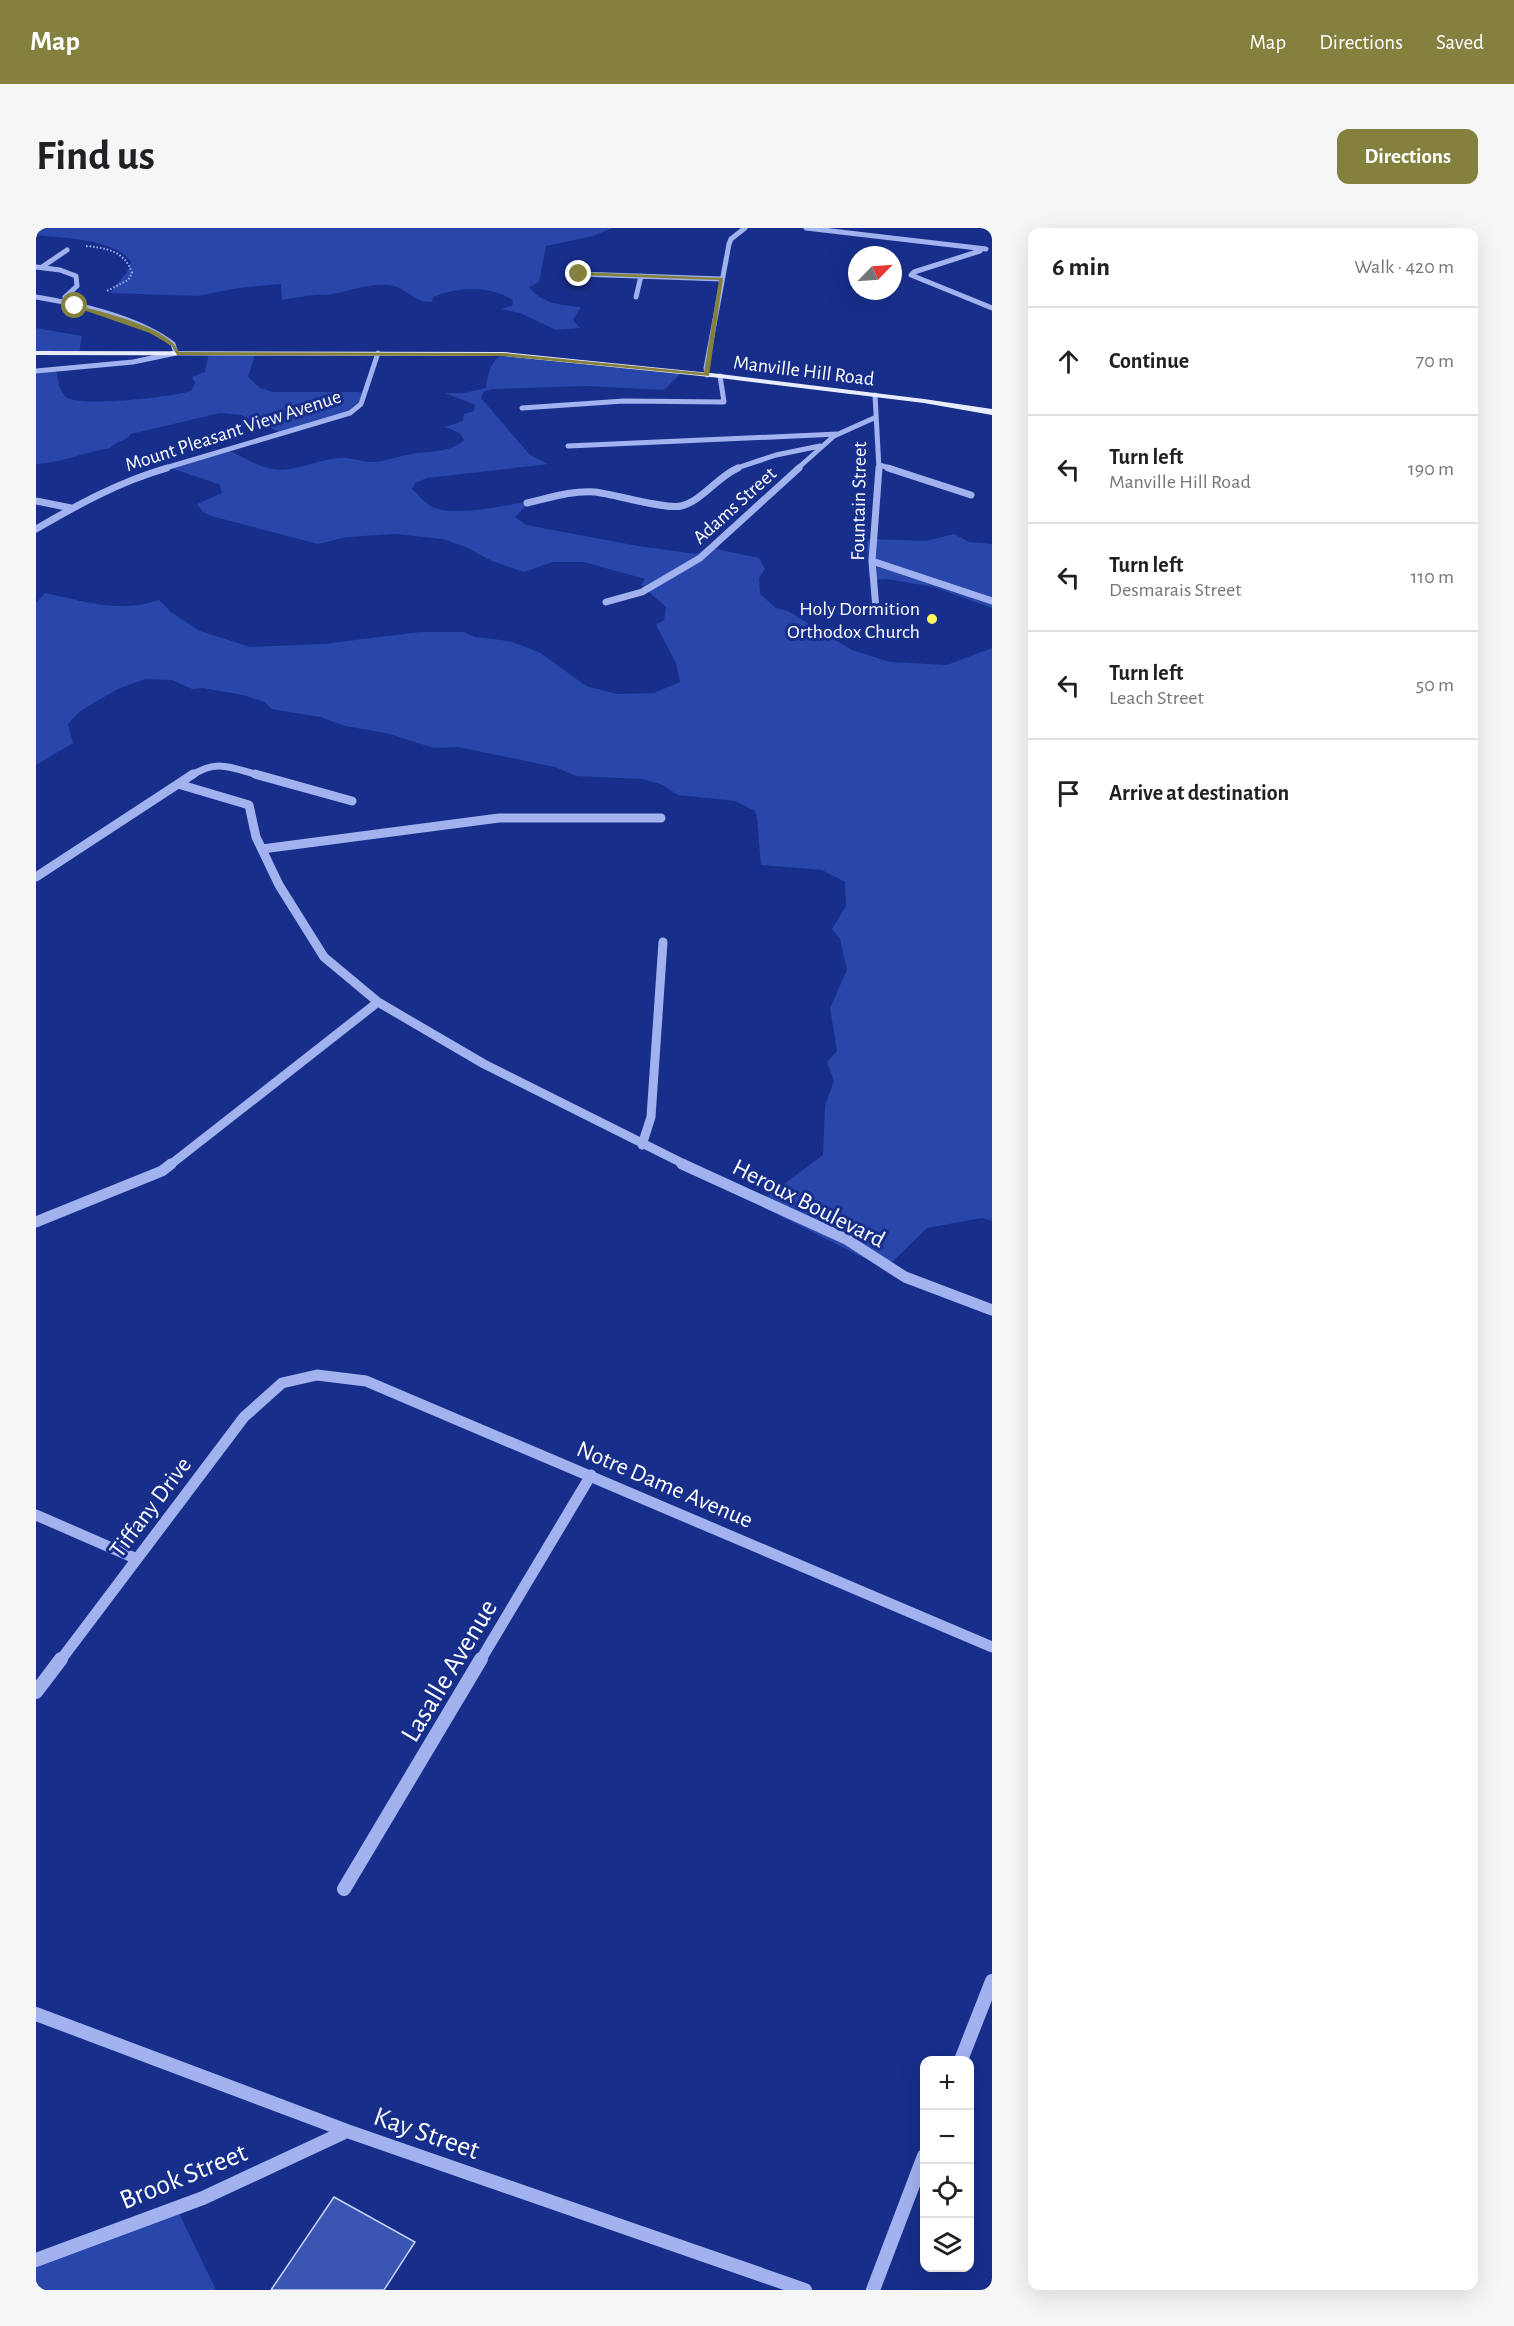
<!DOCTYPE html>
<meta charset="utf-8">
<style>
:root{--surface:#fff;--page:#f6f6f6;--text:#202124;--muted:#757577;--line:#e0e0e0;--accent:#84813e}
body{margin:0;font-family:"Alegreya Sans",sans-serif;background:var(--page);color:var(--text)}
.controls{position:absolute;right:18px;bottom:18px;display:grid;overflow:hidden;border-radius:12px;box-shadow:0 6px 24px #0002}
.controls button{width:54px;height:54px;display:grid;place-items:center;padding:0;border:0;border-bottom:2px solid var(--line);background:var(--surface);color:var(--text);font:30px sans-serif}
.compass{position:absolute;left:812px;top:18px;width:54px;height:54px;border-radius:50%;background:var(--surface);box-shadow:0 6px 24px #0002;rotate:65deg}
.stop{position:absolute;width:18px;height:18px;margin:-14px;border:4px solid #84813e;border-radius:50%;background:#fff}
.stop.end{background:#84813e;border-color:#fff;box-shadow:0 2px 6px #0008}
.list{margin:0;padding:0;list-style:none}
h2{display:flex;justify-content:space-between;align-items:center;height:78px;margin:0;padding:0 24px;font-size:26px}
h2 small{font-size:20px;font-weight:400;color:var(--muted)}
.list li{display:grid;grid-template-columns:39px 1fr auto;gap:18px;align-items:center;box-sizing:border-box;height:108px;padding:0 24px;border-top:2px solid var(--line)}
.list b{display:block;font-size:22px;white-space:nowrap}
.list p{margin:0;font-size:20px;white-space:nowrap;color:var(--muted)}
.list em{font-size:20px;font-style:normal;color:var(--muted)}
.icon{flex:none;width:33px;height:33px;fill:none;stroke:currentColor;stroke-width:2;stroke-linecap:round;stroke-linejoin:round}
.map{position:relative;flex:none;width:956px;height:2062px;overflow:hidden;border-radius:12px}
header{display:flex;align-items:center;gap:36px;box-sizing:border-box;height:84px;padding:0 30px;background:var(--accent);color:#fff}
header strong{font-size:28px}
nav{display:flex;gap:33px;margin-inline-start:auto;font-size:21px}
.intro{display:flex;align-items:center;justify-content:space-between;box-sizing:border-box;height:144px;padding:0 36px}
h1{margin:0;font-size:42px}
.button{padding:15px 27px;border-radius:12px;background:var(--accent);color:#fff;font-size:21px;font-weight:700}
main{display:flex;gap:36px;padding:0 36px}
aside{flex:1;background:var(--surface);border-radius:12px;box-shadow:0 6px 24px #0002}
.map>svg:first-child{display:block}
.green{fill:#2946aa}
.building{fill:#3b55b2;stroke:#c7d2fb;stroke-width:1.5}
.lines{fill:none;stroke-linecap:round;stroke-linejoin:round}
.path{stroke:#a1b2ef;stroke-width:2;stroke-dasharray:1.5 2;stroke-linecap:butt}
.minor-far4{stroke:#a1b2ef;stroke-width:5}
.minor-far3{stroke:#a1b2ef;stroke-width:7}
.minor-far2{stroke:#a1b2ef;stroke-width:9}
.minor-far1{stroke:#a1b2ef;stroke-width:11}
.minor{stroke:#a1b2ef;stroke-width:14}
.major{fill:#e8ecff;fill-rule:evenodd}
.route{fill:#84813e}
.poi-dot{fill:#fff65e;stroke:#172f8b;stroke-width:2}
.labels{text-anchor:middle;stroke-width:6;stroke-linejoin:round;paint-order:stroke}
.far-street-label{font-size:20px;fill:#fff;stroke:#172f8b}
.far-poi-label{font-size:20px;fill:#fff;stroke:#172f8b;text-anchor:end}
.street-label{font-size:24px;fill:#fff;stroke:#172f8b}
.near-street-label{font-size:28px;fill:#fff;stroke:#172f8b}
</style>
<header>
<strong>Map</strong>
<nav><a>Map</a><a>Directions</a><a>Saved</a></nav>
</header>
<div class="intro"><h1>Find us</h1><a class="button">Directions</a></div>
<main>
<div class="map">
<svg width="956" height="2062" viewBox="0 0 956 2062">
<rect width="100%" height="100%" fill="#172f8b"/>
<!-- green -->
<path class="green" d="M0,0H576L557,8L510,18L503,54L493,59C507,76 524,77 545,79L537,92L544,100L520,102L484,85L465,81L476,78L477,72C452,57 423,59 397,69L396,74C378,75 370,59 353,57C334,55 316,62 297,66C291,68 285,66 279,67C268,68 256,70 246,72L245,56L202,60L162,68L74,65L91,44L95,34C81,11 25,10 0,7Z
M0,100L46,108L43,124L0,123Z
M173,125L219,126L212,149L224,160L237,164H322L326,165V170L309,186L246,205L205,187L184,185L95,206C90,214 80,213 74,220C49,224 25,235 0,236V143L20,141C22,151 22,164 32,170C49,179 135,169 155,163L159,155L156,149L169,144Z
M467,127L644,146L628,162L551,158L456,161L447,164L445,170L494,227L512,236L391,250L379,255L376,261C382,266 387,273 393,277C414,291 467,277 491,274H494L479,289L490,297L602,318L660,326L671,319L723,330L729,341L723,350L724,366L740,380L752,383L816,422L854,434L911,437L956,420V993L946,990L891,1000L851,1039L836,1034L728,980L725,973L787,927L789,878L798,853L791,834L801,823L794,780L811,742L804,711L796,701L810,678L809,654L786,642L725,637L721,590L719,583L699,573L642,567L627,557L606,551L540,548L519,539L422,519L398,520L350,505L309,498L284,489L235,481L229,474L207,467L167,460L156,461L136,452L109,451L82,461L44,483L32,496L37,515L0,537V375L9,365C47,373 85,386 123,372L135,384L164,403L214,419L287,416L384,404H428L439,409L473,413L503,424L550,458L581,466L618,465L644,454L640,435L620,397L628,392L630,379L605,357L609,351L548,334H517L488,344L456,333L430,319L406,311L359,306L311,309L282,316L175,288L167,284L161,276L186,265L183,256L128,238L190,221C205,228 221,238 236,241C260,245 281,231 304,230C313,229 325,234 335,234C349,234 362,228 376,226C392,223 415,225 428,212L424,205L409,199L427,193L428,186L438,183L439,177L409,165H428L450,160C452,147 454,132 467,127Z
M918,306L933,314L956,316V380L898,359L851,351L836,352L833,349L831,314L833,311L890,313Z
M140,1979L180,2062H0V2033Z"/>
<!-- building -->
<path class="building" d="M298,1969L379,2014L348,2062H235Z"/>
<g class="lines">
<!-- path -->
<path class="path" d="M50,18C71,20 89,23 96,45L92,52L71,63"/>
<!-- minor-far4 -->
<path class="minor-far4" d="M770,0L950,21
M944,23L878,44L875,47L956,80
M0,39L24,42L40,48L41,58L29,69V74
M6,39L31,22
M543,46L685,51
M0,69C42,76 103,90 137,116L140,125L97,134L0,143
M600,69L605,48
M671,147L670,140L693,16L695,11L709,0
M839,167L843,241
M486,180L588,173L688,174L684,148
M532,218L802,206
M843,237L857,241
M126,241L314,185L325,176L342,125
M698,241L740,227L784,218
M761,241L798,208L838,190"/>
<!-- minor-far3 -->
<path class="minor-far3" d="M852,240L935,267
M0,273L35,280
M491,275C513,270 537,262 559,264C578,266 630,282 645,278C666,273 681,249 702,240
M0,301C43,276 83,254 131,240
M836,333L956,373
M570,374L606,364L664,330L763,240
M840,381L836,333L843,240
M155,548C181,530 196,540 225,548"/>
<!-- minor-far2 -->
<path class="minor-far2" d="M219,546L316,573
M142,556L157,546
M226,621L463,590H625
M0,649L142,556L213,577L220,609L243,657L288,729L342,774L448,836L650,937
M606,917L615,889L627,714
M134,937L342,774"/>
<!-- minor-far1 -->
<path class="minor-far1" d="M646,936L810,1011L869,1049L956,1082
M0,994L126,943L135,936
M0,1287L101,1331
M24,1433L208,1189L246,1155L281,1147L330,1153L956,1419
M444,1433L555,1247"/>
<!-- minor -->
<path class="minor" d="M0,1464L25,1431
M308,1661L445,1431
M0,1786L311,1903L769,2062
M925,1832L956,1753
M0,2032L167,1970L311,1903
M837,2062L888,1928"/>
<!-- major -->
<path class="major" d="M0,123L468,124L684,146L888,171L956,181V187L888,175L684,150L468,128L0,127Z"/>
</g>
<!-- route -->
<path class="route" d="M543,44L687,50L673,148L468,128L141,127L136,118L114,105L36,78L39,77C63,83 134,99 143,124L468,125L668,145L683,52L541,47Z"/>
<!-- markers -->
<circle class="poi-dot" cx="896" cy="391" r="6"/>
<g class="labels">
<!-- far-street labels -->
<g class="far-street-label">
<text transform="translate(768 142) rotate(7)" y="7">Manville Hill Road</text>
<text transform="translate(197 202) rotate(-18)" y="7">Mount Pleasant View Avenue</text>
<text transform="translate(822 273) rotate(-89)" y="7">Fountain Street</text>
<text transform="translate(698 277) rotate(-42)" y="7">Adams Street</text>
</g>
<!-- far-poi labels -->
<g class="far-poi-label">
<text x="884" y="387">Holy Dormition<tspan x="884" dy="23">Orthodox Church</tspan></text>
</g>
<!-- street labels -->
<g class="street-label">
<text transform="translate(773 975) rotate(27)" y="8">Heroux Boulevard</text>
<text transform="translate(629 1256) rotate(23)" y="8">Notre Dame Avenue</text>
<text transform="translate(114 1279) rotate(-53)" y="8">Tiffany Drive</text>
</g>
<!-- near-street labels -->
<g class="near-street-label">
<text transform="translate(412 1442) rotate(-59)" y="10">Lasalle Avenue</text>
<text transform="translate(391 1904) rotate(19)" y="10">Kay Street</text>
<text transform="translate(147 1947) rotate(-22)" y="10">Brook Street</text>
</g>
</g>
</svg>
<div class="controls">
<button>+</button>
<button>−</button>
<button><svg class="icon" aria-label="locate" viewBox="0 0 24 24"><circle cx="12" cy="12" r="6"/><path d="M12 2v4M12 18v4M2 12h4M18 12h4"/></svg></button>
<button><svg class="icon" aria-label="layers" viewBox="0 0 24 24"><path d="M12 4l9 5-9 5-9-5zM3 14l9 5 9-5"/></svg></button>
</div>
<svg class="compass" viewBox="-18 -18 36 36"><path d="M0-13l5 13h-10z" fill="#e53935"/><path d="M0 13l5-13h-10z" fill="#757577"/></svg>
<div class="stop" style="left:39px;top:78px"></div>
<div class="stop end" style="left:543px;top:46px"></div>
</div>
<aside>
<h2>6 min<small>Walk · 420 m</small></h2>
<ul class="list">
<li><svg class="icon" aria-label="ahead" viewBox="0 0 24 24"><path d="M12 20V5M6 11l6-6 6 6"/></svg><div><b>Continue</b></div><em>70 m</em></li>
<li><svg class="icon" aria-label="left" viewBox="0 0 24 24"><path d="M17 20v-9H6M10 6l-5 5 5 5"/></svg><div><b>Turn left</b><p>Manville Hill Road</p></div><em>190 m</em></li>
<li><svg class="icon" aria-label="left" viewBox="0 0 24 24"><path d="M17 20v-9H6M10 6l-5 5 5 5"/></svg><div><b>Turn left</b><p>Desmarais Street</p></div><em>110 m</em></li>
<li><svg class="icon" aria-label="left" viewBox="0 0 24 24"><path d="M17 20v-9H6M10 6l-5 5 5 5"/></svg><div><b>Turn left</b><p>Leach Street</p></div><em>50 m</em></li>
<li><svg class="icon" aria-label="arrive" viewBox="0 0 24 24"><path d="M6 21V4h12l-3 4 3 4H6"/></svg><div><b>Arrive at destination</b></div></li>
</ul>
</aside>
</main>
